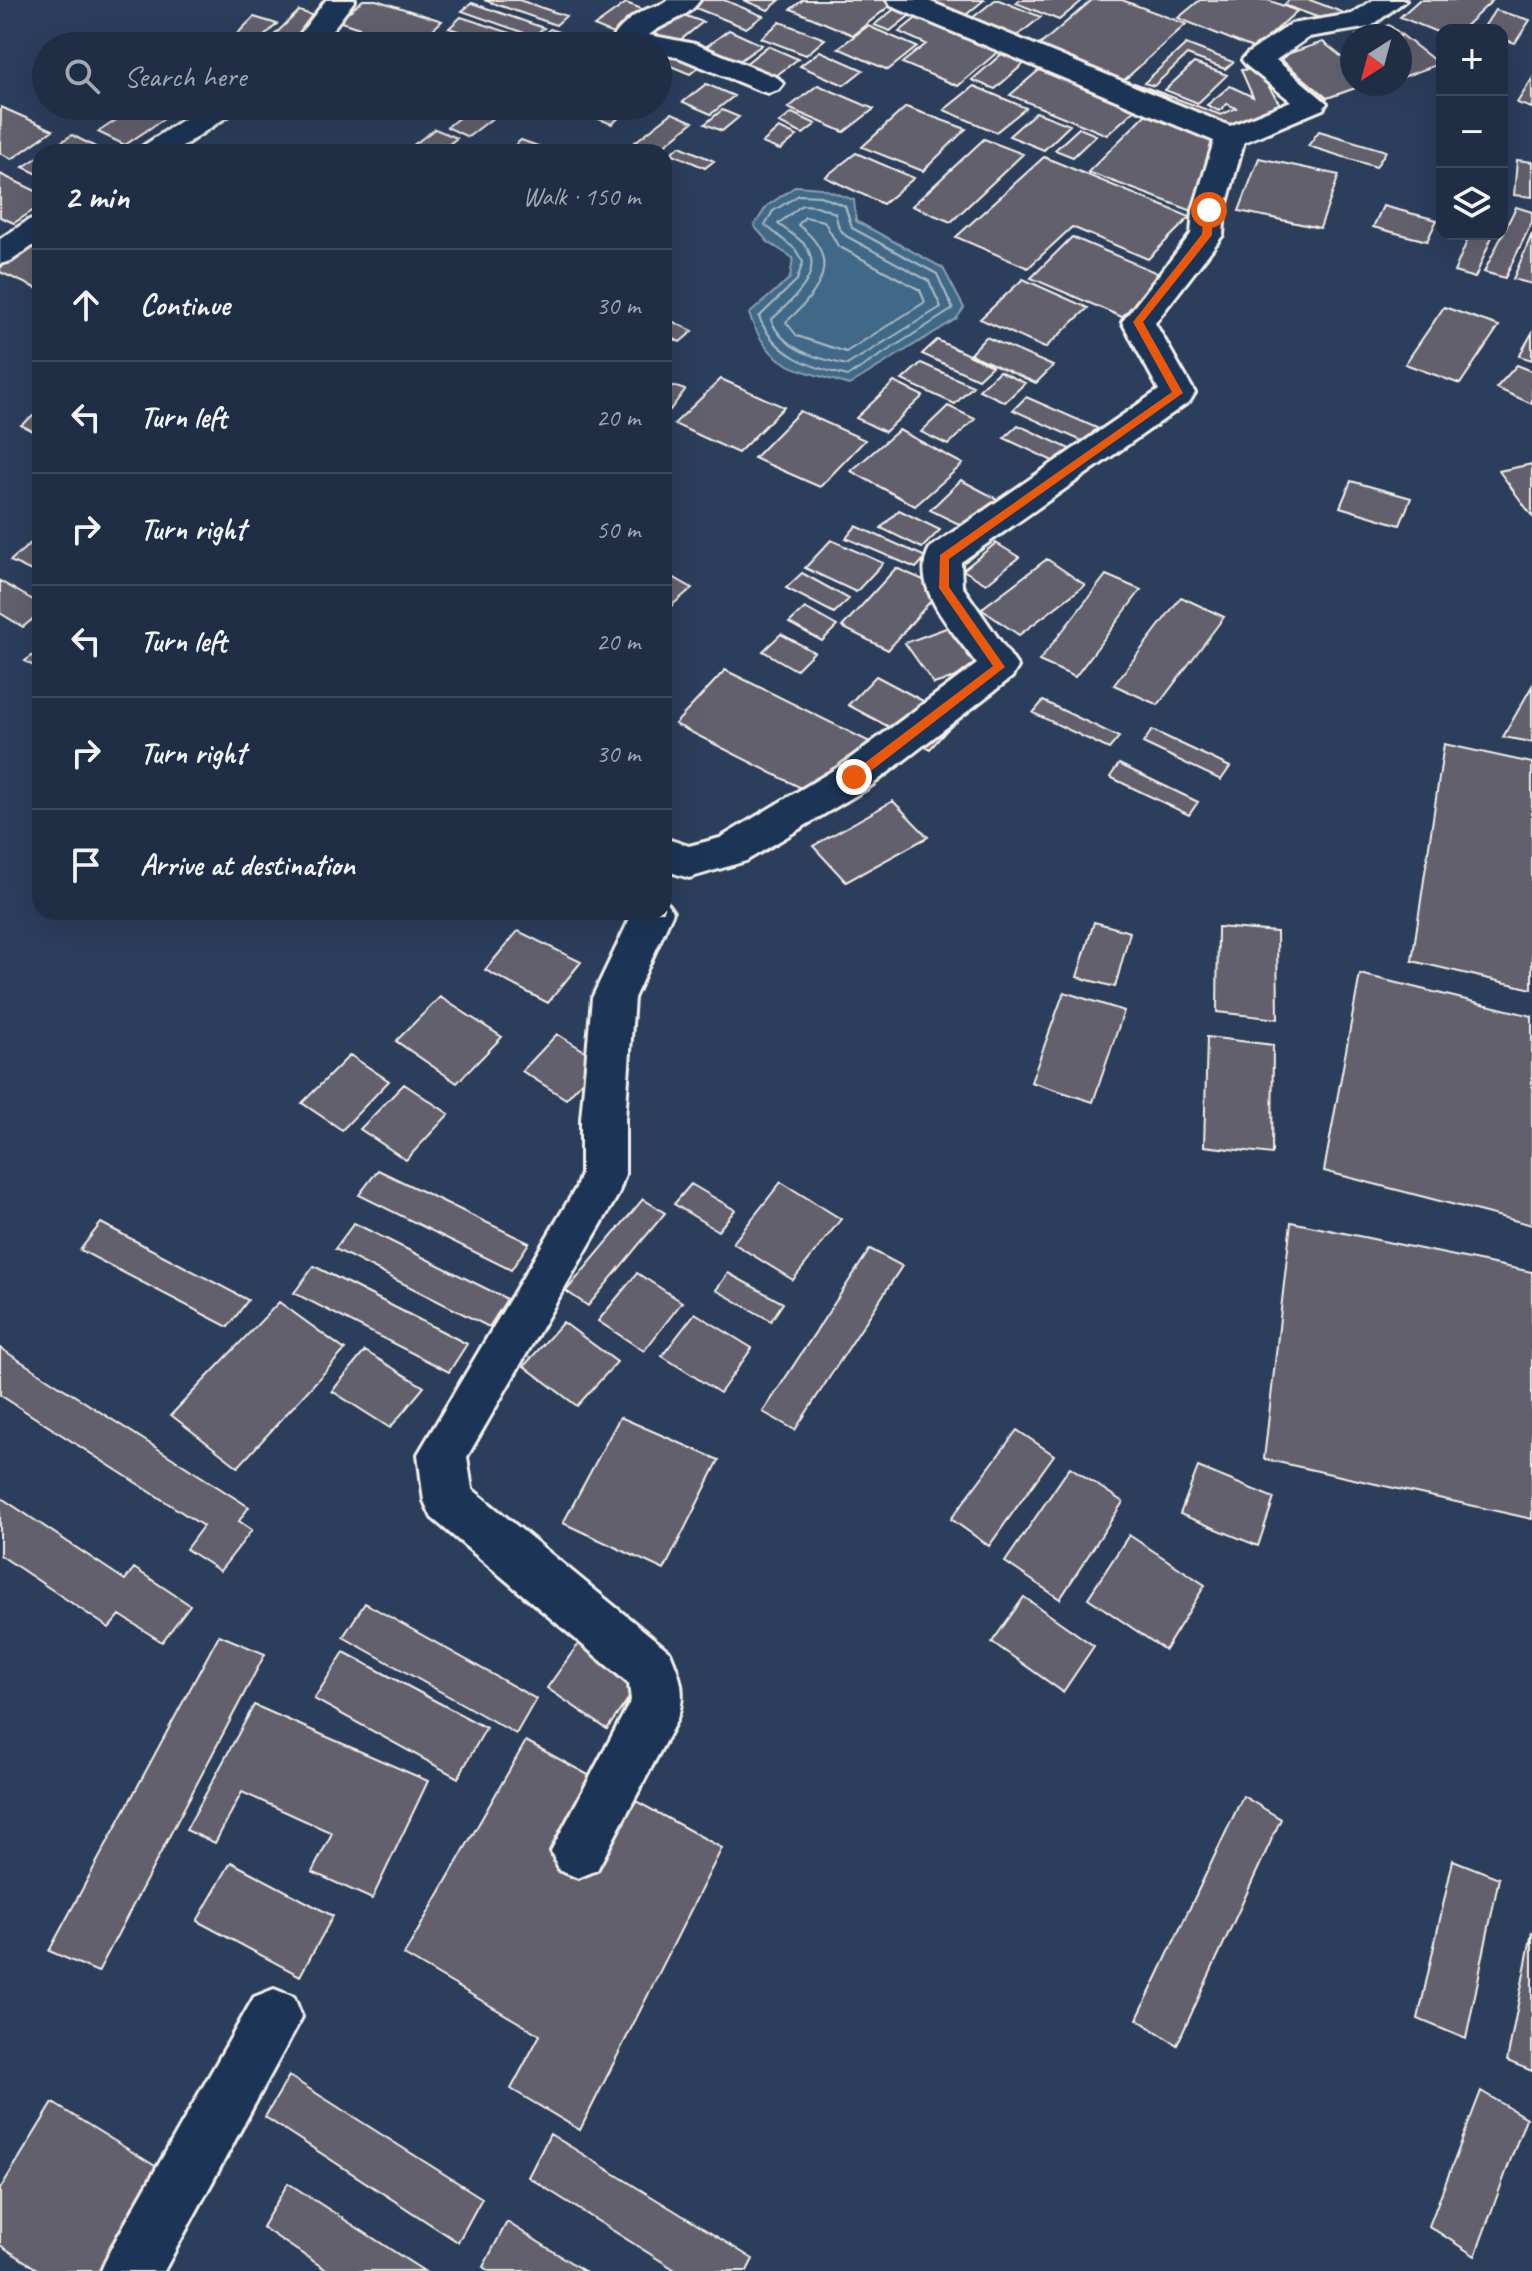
<!DOCTYPE html>
<meta charset="utf-8">
<style>
:root{--surface:#202e45;--page:#2d3a50;--text:#f1f3f6;--muted:#a2a8b3;--line:#3d4a5e}
body{margin:0;font-family:Caveat,sans-serif;background:var(--page);color:var(--text)}
.controls{position:absolute;right:24px;top:24px;display:grid;overflow:hidden;border-radius:16px;box-shadow:0 8px 32px #0002}
.controls button{width:72px;height:72px;display:grid;place-items:center;padding:0;border:0;border-bottom:2px solid var(--line);background:var(--surface);color:var(--text);font:40px sans-serif}
.compass{position:absolute;left:1340px;top:24px;width:72px;height:72px;border-radius:50%;background:var(--surface);box-shadow:0 8px 32px #0002;rotate:216deg}
.stop{position:absolute;width:24px;height:24px;margin:-18px;border:6px solid #ea580c;border-radius:50%;background:#fff}
.stop.end{background:#ea580c;border-color:#fff;box-shadow:0 2px 8px #0008}
.list{margin:0;padding:0;list-style:none}
h2{display:flex;justify-content:space-between;align-items:center;height:104px;margin:0;padding:0 32px;font-size:34px}
h2 small{font-size:26px;font-weight:400;color:var(--muted)}
.list li{display:grid;grid-template-columns:52px 1fr auto;gap:24px;align-items:center;box-sizing:border-box;height:112px;padding:0 32px;border-top:2px solid var(--line)}
.list b{display:block;font-size:30px;white-space:nowrap}
.list em{font-size:26px;font-style:normal;color:var(--muted)}
.icon{flex:none;width:44px;height:44px;fill:none;stroke:currentColor;stroke-width:2;stroke-linecap:round;stroke-linejoin:round}
.map{position:relative;flex:none;width:1532px;height:2271px;overflow:hidden}
.search{position:absolute;background:var(--surface);box-shadow:0 8px 32px #0002;left:32px;top:32px;width:640px;height:88px;display:flex;align-items:center;gap:20px;box-sizing:border-box;padding:0 28px;border-radius:44px;color:var(--muted);font-size:30px}
.panel{position:absolute;background:var(--surface);box-shadow:0 8px 32px #0002;left:32px;top:144px;width:640px;height:776px;border-radius:24px}
.map>svg:first-child{display:block}
.water{fill:#416988;stroke:#899fae;stroke-width:2}
.lines{fill:none;stroke-linecap:round;stroke-linejoin:round}
.shore{stroke:#acbbc2;stroke-width:2}
.building{fill:#63606e;stroke:#f4f1e8;stroke-width:2}
.minor-casing{stroke:#f4f1e8;stroke-width:6}
.minor{fill:#1d3557;fill-rule:evenodd}
.route{fill:#ea580c}
</style>
<div class="map">
<svg width="1532" height="2271" viewBox="0 0 1532 2271">
<rect width="100%" height="100%" fill="#2b3e5c"/>
<filter id="ink" filterUnits="userSpaceOnUse"><feTurbulence type="fractalNoise" baseFrequency=".0125" numOctaves="2"/><feDisplacementMap in="SourceGraphic" scale="16" xChannelSelector="R" yChannelSelector="G"/><feConvolveMatrix kernelMatrix="1 2 1 2 8 2 1 2 1" color-interpolation-filters="sRGB"/></filter>
<g filter="url(#ink)">
<!-- water -->
<path class="water" d="M796,186L821,188L854,200L856,221L943,268L964,308L956,319L849,385C798,368 769,370 749,314L790,278L793,258L768,242L754,226L767,206Z"/>
<g class="lines">
<!-- shore -->
<path class="shore" d="M799,195L820,196L845,206L852,228L937,274L953,309L848,376C810,367 775,356 759,317L797,280L803,262L795,249L765,225L773,211Z
M802,205L817,206L835,213L839,228L846,236L929,281L941,307L847,365C817,358 784,351 771,320C789,303 828,273 804,244C798,237 786,230 778,224Z
M805,217L824,221L838,246L920,290L925,302L846,352L797,336L786,322C820,292 844,259 798,225Z"/>
</g>
<!-- building -->
<path class="building" d="M363,0H376L442,21L415,46L338,21Z
M484,0H519L566,16L556,25Z
M695,0H724L763,16L746,28L688,5Z
M743,0H780L768,10Z
M803,0H885L893,3L853,35L791,9Z
M934,0H984L961,19L927,5Z
M995,0H999L1041,17L1012,40L967,22Z
M1019,0H1079L1082,1L1059,20L1016,3Z
M1092,0H1122L1186,24L1121,83L1035,49Z
M1200,0H1268L1297,11L1255,49L1178,18Z
M1289,0H1310L1342,12L1331,22L1284,5Z
M1419,0H1493L1461,30H1442V34L1400,17Z
M472,3L544,28L533,36L462,11Z
M626,3L650,12L618,36L594,26Z
M902,3L918,9L890,31L874,25Z
M1495,10L1530,20L1515,43L1502,39V30H1482Z
M299,11L318,17L288,46H263Z
M925,11L1001,49L958,86L902,63L926,44L899,32Z
M678,13L703,22L673,46L648,36Z
M254,17L277,24L254,46H225Z
M461,17L532,40L526,46H503L449,28Z
M780,22L825,39L806,55L761,38Z
M1389,25L1439,64L1400,78V36H1355Z
M868,26L917,47L888,70L838,48Z
M550,29L581,40L574,46H528Z
M729,30L762,45L735,64L703,49Z
M1323,42L1352,65V84H1367L1327,98L1278,57Z
M1186,44L1233,62L1225,69L1187,55L1154,86L1144,83Z
M768,46L798,59L770,80L740,68Z
M678,49L706,61L690,74L661,62Z
M820,51L863,70L844,85L800,66Z
M1005,51L1028,60L995,89L972,80Z
M1194,63L1227,75L1198,103L1165,90Z
M1045,65L1141,104L1107,135L1010,95Z
M1257,69L1282,107L1226,129L1124,92L1134,83L1221,115L1236,108L1227,104L1219,111L1207,105L1230,86L1253,97L1241,70Z
M1532,79V108L1517,103Z
M706,84L734,96L711,114L683,102Z
M818,85L874,109L844,132L788,108Z
M974,86L1026,108L996,132L944,110Z
M138,106H183L125,145L98,132Z
M474,106H508L468,137L447,127Z
M565,106H603L623,114L612,124Z
M1,107L53,130L12,159L0,153Z
M906,107L966,129L923,171L862,147Z
M1152,108L1220,134L1195,212L1088,172Z
M722,110L739,117L722,131L705,124Z
M1036,112L1070,125L1044,150L1009,136Z
M672,113L693,122L657,151L635,142Z
M792,113L816,124L803,134L779,123Z
M779,128L797,136L780,150L762,143Z
M1079,128L1096,135L1073,157L1055,150Z
M435,129L457,138L439,152H404Z
M1319,131L1386,151L1376,167L1308,146Z
M72,135L105,152H46Z
M984,139L1023,154L951,222L912,206Z
M521,140L555,152H507Z
M680,146L714,161L705,168L671,153Z
M856,153L914,178L883,204L825,177Z
M40,156V175L23,167Z
M1044,157L1190,217L1148,259L1072,227L1028,268L956,237Z
M1259,158L1339,175L1320,228L1239,211Z
M1517,160L1532,162V197L1514,195Z
M0,174L40,193V206L14,223L0,217Z
M1383,206L1437,220L1427,241L1373,227Z
M1516,207L1532,212V222L1505,278L1484,272Z
M1470,234H1493L1475,278L1454,272Z
M1532,234V284L1513,279Z
M1072,237L1162,275L1122,317L1031,278Z
M38,240L40,241V290L0,272V268Z
M1023,279L1088,308L1045,348L980,319Z
M1444,307L1499,326L1460,384L1405,364Z
M665,318L693,331L680,342L664,334Z
M1532,333V360L1519,356Z
M986,337L1053,366L1036,383L970,354Z
M937,340L992,366L978,379L922,354Z
M921,363L973,386L955,404L902,380Z
M1517,365L1532,371V404L1496,388Z
M999,371L1025,383L1005,402L979,390Z
M721,379L784,407L738,453L674,424Z
M894,382L923,396L885,432L856,418Z
M664,383L685,390L670,410L664,408Z
M1026,397L1097,428L1084,442L1013,410Z
M948,406L975,419L948,445L921,432Z
M40,411V435L21,425Z
M800,411L865,440L820,487L754,458Z
M1018,425L1070,449L1057,463L1004,438Z
M899,430L963,464L915,506L851,471Z
M1532,464V516L1499,471Z
M961,480L999,500L969,529L930,510Z
M1351,481L1411,498L1400,525L1340,507Z
M899,510L940,530L922,548L881,528Z
M856,526L926,557L916,568L846,538Z
M39,536H40V575L10,561Z
M831,540L883,563L856,592L805,568Z
M996,543L1019,557L986,584L963,570Z
M1047,559L1085,585L1019,635L981,609Z
M896,568L942,588L888,650L842,627Z
M664,572L692,588L664,612Z
M802,573L849,599L834,613L786,588Z
M1106,575L1141,590L1075,677L1039,661Z
M0,581L40,604V613L23,627L0,613Z
M1181,597L1224,617L1158,705L1114,685Z
M805,608L837,626L822,641L789,623Z
M949,627L980,669L934,684L905,643Z
M781,634L814,652L796,670L763,651Z
M40,650V670L25,661Z
M725,670L872,743L823,799L675,724Z
M876,676L957,719L930,749L848,705Z
M1532,686V742L1503,737Z
M1043,701L1119,737L1109,749L1033,713Z
M1152,730L1230,767L1221,780L1143,743Z
M1444,744L1532,763V989L1412,961Z
M1119,764L1198,802L1189,815L1110,777Z
M893,801L928,837L846,882L813,846Z
M1094,922L1130,932L1115,987L1077,977Z
M1218,927L1277,932L1278,1019L1217,1012Z
M518,931L581,962L548,1003L485,970Z
M1360,974L1532,1016V1225L1324,1171Z
M1064,992L1124,1011L1093,1102L1031,1082Z
M440,997L502,1037L457,1083L396,1041Z
M557,1034L601,1061L566,1099L522,1071Z
M1207,1037L1273,1045L1272,1154L1204,1146Z
M350,1055L389,1081L342,1130L302,1103Z
M404,1084L449,1114L406,1160L360,1129Z
M378,1170L529,1243L511,1270L359,1195Z
M781,1182L841,1219L793,1280L733,1243Z
M691,1184L735,1210L718,1231L674,1204Z
M643,1199L665,1213L588,1306L566,1291Z
M1291,1222L1532,1272V1519L1264,1459Z
M101,1223L248,1300L228,1327L80,1250Z
M354,1223L507,1299L489,1327L335,1249Z
M870,1249L902,1266L795,1430L763,1412Z
M314,1266L467,1344L449,1372L294,1293Z
M637,1273L682,1302L644,1351L598,1321Z
M728,1273L783,1303L771,1321L716,1290Z
M279,1302L345,1350L238,1467L171,1415Z
M695,1313L752,1348L720,1393L662,1356Z
M563,1322L617,1362L577,1406L524,1366Z
M0,1348L249,1507L239,1521L252,1530L220,1571L186,1549L203,1526L0,1395Z
M365,1351L424,1387L390,1428L332,1391Z
M620,1417L719,1460L664,1570L563,1523Z
M1017,1430L1054,1455L989,1546L951,1519Z
M1070,1467L1123,1502L1060,1599L1005,1562Z
M1198,1467L1274,1498L1258,1546L1180,1514Z
M0,1497L125,1580L134,1568L190,1605L162,1642L120,1615L109,1628L0,1555Z
M1129,1535L1205,1585L1165,1650L1088,1598Z
M1024,1597L1094,1646L1063,1692L992,1642Z
M365,1603L536,1699L516,1734L343,1637Z
M219,1635L265,1654L98,1972L49,1951Z
M584,1636L643,1678L607,1729L547,1688Z
M344,1652L486,1728L458,1778L314,1699Z
M254,1705L428,1781L372,1899L312,1872L332,1833L242,1792L215,1843L186,1830Z
M526,1741L722,1848L580,2130L511,2089L540,2035L404,1955Z
M1243,1796L1281,1819L1177,2045L1137,2019Z
M1453,1860L1499,1878L1466,2039L1418,2019Z
M231,1862L333,1916L300,1976L197,1921Z
M1532,1932V2071L1507,2061Z
M289,2076L482,2198L458,2242L265,2117Z
M1481,2091L1526,2118L1475,2256L1429,2226Z
M53,2103L173,2177L119,2271H40L0,2245V2189Z
M550,2134L753,2259L747,2271H677L528,2177Z
M288,2183L424,2271H328L262,2227Z
M507,2222L584,2271H489L483,2267Z"/>
<g class="lines">
<!-- minor casing -->
<g class="minor-casing">
<path id="minor" d="M326,0H355L320,46H291Z
M668,0H700C686,20 666,21 649,35L695,44L778,78L783,84L778,90L768,93L758,90L678,57L658,54V46L616,45L612,39C618,29 632,16 643,11C652,6 660,7 668,0Z
M887,0H926L1230,126L1291,101L1247,66L1242,60L1247,54L1291,24L1352,14L1373,0H1406L1370,27L1309,37L1276,60L1327,103L1323,109L1244,142L1225,210L1223,235L1155,323L1195,393L1190,401L961,562L962,586L1018,667L1012,677L868,788L746,861L689,878L664,870V838L689,846L720,838L840,766L977,664C956,634 908,587 930,548L1159,390L1122,322L1191,234L1193,210L1214,141L891,6Z
M203,106H238L234,112L174,152H139L143,146Z
M40,217V241L11,261L0,264V239L29,220Z
M664,899L673,912L634,998L625,1119V1174L618,1195L467,1457L472,1489L670,1652C681,1678 687,1695 676,1721L597,1870L578,1878L559,1870L551,1851L631,1700L629,1684L432,1518L424,1501L418,1454L576,1188L581,1174V1119L592,998L633,912H664Z
M274,1989L294,1997L302,2017L164,2271H101L110,2250L254,1997Z"/>
</g>
<!-- minor -->
<use href="#minor" class="minor"/>
</g>
</g>
<!-- route -->
<path class="route" d="M1209,207L1213,210L1212,235L1143,322L1183,393L949,559V587L1005,667L858,781H850V774L993,666L939,588L940,555L1172,392L1133,322L1202,234L1204,210Z"/>
</svg>
<div class="controls">
<button>+</button>
<button>−</button>
<button><svg class="icon" aria-label="layers" viewBox="0 0 24 24"><path d="M12 4l9 5-9 5-9-5zM3 14l9 5 9-5"/></svg></button>
</div>
<svg class="compass" viewBox="-18 -18 36 36"><path d="M0-13l5 13h-10z" fill="#e53935"/><path d="M0 13l5-13h-10z" fill="#a2a8b3"/></svg>
<div class="stop" style="left:1209px;top:210px"></div>
<div class="stop end" style="left:854px;top:777px"></div>
<div class="search"><svg class="icon" aria-label="search" viewBox="0 0 24 24"><circle cx="10" cy="10" r="6"/><path d="M15 15l6 6"/></svg>Search here</div>
<section class="panel">
<h2>2 min<small>Walk · 150 m</small></h2>
<ul class="list">
<li><svg class="icon" aria-label="ahead" viewBox="0 0 24 24"><path d="M12 20V5M6 11l6-6 6 6"/></svg><div><b>Continue</b></div><em>30 m</em></li>
<li><svg class="icon" aria-label="left" viewBox="0 0 24 24"><path d="M17 20v-9H6M10 6l-5 5 5 5"/></svg><div><b>Turn left</b></div><em>20 m</em></li>
<li><svg class="icon" aria-label="right" viewBox="0 0 24 24"><path d="M7 20v-9h11M14 6l5 5-5 5"/></svg><div><b>Turn right</b></div><em>50 m</em></li>
<li><svg class="icon" aria-label="left" viewBox="0 0 24 24"><path d="M17 20v-9H6M10 6l-5 5 5 5"/></svg><div><b>Turn left</b></div><em>20 m</em></li>
<li><svg class="icon" aria-label="right" viewBox="0 0 24 24"><path d="M7 20v-9h11M14 6l5 5-5 5"/></svg><div><b>Turn right</b></div><em>30 m</em></li>
<li><svg class="icon" aria-label="arrive" viewBox="0 0 24 24"><path d="M6 21V4h12l-3 4 3 4H6"/></svg><div><b>Arrive at destination</b></div></li>
</ul>
</section>
</div>
